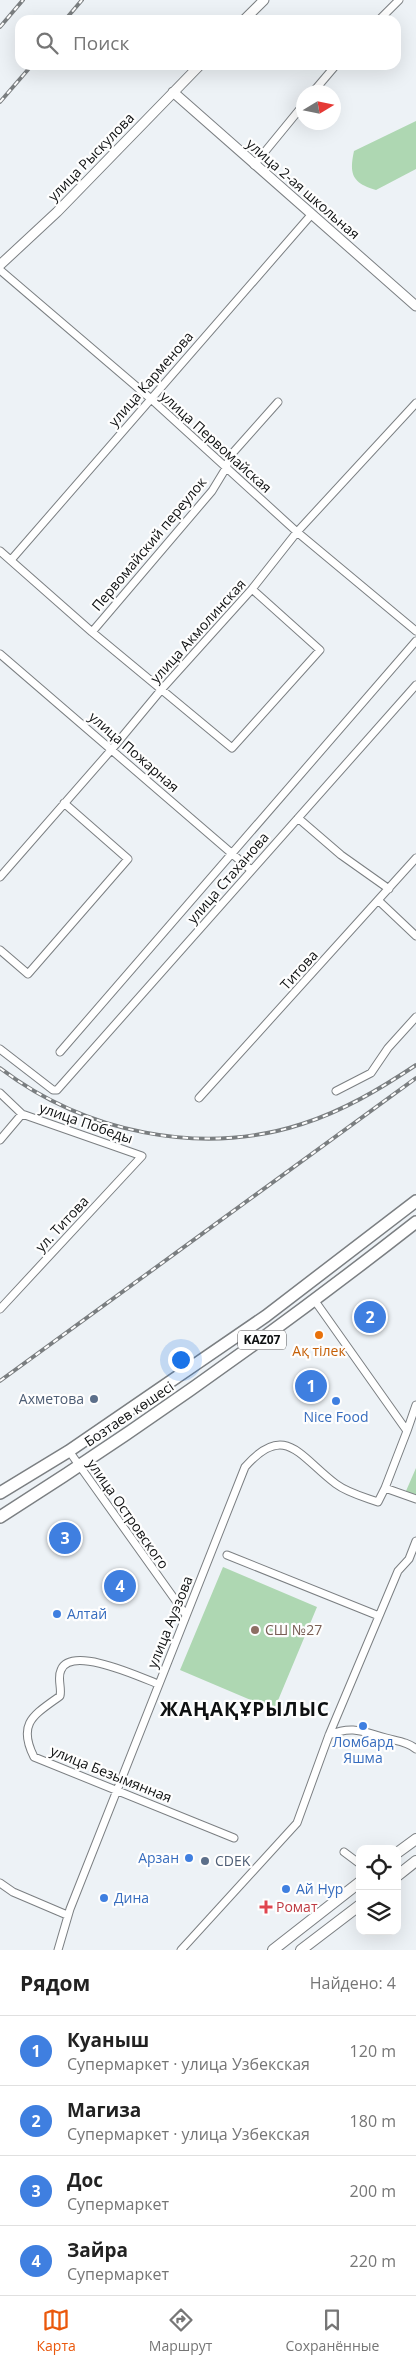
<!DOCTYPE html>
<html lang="ru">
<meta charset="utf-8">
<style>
:root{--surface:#fff;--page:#f6f6f6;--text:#222;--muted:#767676;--line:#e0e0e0;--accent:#ea580c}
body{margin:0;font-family:"Open Sans",sans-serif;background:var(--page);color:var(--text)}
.controls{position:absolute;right:15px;bottom:15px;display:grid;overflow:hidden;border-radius:10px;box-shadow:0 5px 20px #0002}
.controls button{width:45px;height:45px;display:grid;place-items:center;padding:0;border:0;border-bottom:1px solid var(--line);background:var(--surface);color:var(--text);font:25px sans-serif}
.compass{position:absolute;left:296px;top:85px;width:45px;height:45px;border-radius:50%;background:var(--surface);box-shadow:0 5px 20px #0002;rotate:80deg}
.you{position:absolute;left:180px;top:1359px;width:18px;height:18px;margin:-12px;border:4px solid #fff;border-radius:50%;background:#1a73e8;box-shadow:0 0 0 8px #1a73e833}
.badge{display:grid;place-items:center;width:32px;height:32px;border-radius:50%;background:var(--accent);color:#fff;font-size:16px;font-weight:700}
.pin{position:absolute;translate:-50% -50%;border:2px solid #fff;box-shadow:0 1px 5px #0006}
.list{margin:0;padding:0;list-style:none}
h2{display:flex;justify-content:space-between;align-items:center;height:65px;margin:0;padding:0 20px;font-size:21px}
h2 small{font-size:16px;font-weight:400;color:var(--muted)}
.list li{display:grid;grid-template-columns:32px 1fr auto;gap:15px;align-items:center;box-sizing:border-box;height:70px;padding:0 20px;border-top:1px solid var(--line)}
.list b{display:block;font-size:19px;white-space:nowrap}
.list p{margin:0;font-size:16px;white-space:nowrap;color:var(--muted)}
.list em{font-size:16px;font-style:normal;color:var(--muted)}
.icon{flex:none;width:28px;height:28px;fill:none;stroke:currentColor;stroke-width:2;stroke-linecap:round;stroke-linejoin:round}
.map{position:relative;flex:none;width:416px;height:1950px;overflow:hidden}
.search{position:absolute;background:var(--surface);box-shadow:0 5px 20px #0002;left:15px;right:15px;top:15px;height:55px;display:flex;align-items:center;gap:12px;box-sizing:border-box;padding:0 18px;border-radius:15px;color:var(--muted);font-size:19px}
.sheet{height:345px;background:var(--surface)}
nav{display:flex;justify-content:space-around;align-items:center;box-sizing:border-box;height:70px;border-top:1px solid var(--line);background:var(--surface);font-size:14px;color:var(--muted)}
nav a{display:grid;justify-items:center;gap:2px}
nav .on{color:var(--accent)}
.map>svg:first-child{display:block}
.green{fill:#aed7b2}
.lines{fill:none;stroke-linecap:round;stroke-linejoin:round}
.minor-casing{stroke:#7b7f82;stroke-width:9}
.tertiary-casing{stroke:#7b7f82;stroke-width:11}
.secondary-casing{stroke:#7b7f82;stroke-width:12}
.trunk-casing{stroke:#7b7f82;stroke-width:14}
.minor{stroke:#fff;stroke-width:7}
.tertiary{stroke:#fff;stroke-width:9}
.secondary{stroke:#fff;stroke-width:10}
.trunk{stroke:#fff;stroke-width:11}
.rail-casing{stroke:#7a7e80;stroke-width:4}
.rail{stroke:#fefefe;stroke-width:2;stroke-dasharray:5.5;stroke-linecap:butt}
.food-dot{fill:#e8710a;stroke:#fefefe;stroke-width:2}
.service-dot{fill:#5c6f8a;stroke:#fefefe;stroke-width:2}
.shop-dot{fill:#3f7fe0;stroke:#fefefe;stroke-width:2}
.education-dot{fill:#8d6e63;stroke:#fefefe;stroke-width:2}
.health-dot{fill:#e0444e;stroke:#fefefe;stroke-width:2}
.labels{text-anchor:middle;stroke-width:4.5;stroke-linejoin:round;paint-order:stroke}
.shield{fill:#fefefe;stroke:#565758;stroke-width:1}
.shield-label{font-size:12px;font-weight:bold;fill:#0e1011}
.street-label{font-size:14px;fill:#0e1011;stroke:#fefefe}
.food-label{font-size:14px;fill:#c56008;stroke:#fefefe}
.service-label{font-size:14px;fill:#4e5e75;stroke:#fefefe;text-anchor:end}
.shop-label{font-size:14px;fill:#366cbe;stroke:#fefefe;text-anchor:start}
.education-label{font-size:14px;fill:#785e54;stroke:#fefefe;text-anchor:start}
.health-label{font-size:14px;fill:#be3a42;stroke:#fefefe;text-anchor:start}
.district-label{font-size:19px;font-weight:bold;letter-spacing:1px;fill:#0e1011;stroke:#fefefe}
</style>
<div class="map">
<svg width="416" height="1950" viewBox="0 0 416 1950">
<rect width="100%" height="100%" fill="#edf2f6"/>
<!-- green -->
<path class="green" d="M416,121V169L376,190C352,183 349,174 354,151Z
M416,1468V1496L406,1491Z
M223,1567L317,1607L274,1710L180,1670Z"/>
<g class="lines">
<!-- minor casing -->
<g class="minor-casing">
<path id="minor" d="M379,20L399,0
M313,92L336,65
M254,165L304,104
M0,270L151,399L297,532L416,631
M0,551L92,632L232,748L320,650L252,589
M11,560L311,215
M92,632L212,491L226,468L230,456L278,402
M0,654L251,870
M298,818L341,855L389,889
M0,877L112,749L161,690L252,589L297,532L416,403
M379,901L416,936
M0,950L28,974L128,859L64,803
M0,1049L53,1090H57L416,685
M60,1052L416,641
M336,1091L371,1073L388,1048L416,1017
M0,1093L22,1114L142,1156L0,1309
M199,1098L416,858
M0,1140L22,1114
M315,1301L407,1431L385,1488L416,1499
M407,1431L416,1405
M69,1451L186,1615
M227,1555L379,1616
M158,1684C140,1677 71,1645 61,1670C57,1678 62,1688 60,1696C34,1715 17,1723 34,1757L234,1838
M329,1735C353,1725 363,1732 386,1738C397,1741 408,1742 416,1749
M344,1852L360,1864
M0,1883L13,1892L67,1915
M58,1950L70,1909L245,1467C285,1421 300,1457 336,1484C348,1493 364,1497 378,1502L385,1488
M181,1950L297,1823L329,1735L398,1571L409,1559L416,1541"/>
</g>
<!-- tertiary casing -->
<g class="tertiary-casing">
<path id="tertiary" d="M244,20L264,0
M173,92L416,306
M0,265L57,212L200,65"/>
</g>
<!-- secondary casing -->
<g class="secondary-casing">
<path id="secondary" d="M397,1853L416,1839
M397,1876L416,1861
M273,1950L360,1882
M301,1950L360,1905"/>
</g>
<!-- trunk casing -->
<g class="trunk-casing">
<path id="trunk" d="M0,1493L69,1451L266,1316L416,1201
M0,1517C144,1426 282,1327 416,1222"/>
</g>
<!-- minor -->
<use href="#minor" class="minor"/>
<!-- tertiary -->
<use href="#tertiary" class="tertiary"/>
<!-- secondary -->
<use href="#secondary" class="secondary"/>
<!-- trunk -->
<use href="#trunk" class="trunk"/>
<!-- rail casing -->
<g class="rail-casing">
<path id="rail" d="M65,20L82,0
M0,27L23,0
M0,102L32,65
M0,1068C84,1132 200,1157 302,1124C343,1111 380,1089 416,1065
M0,1381L416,1078"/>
</g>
<!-- rail -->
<use href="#rail" class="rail"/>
</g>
<!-- markers -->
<circle class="food-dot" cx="319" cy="1335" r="5"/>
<g class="service-dot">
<circle cx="94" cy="1399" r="5"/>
<circle cx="205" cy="1861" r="5"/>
</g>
<g class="shop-dot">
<circle cx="336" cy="1401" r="5"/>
<circle cx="57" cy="1614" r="5"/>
<circle cx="363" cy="1726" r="5"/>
<circle cx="189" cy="1858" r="5"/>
<circle cx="286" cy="1889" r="5"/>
<circle cx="104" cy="1898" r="5"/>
</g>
<circle class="education-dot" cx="255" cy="1630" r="5"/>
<path class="health-dot" d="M263.5 1899.5h5v5h5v5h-5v5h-5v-5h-5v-5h5z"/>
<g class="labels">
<!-- shield labels -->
<rect class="shield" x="238" y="1330.5" width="48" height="19" rx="4"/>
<g class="shield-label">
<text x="262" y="1344">KAZ07</text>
</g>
<!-- street labels -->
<g class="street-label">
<text transform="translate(91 157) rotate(-46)" y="5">улица Рыскулова</text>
<text transform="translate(303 189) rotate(41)" y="5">улица 2-ая школьная</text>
<text transform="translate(151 379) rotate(-49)" y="5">улица Карменова</text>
<text transform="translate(216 442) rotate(42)" y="5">улица Первомайская</text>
<text transform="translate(149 544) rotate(-50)" y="5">Первомайский переулок</text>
<text transform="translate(198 631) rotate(-48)" y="5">улица Акмолинская</text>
<text transform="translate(134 752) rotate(41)" y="5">улица Пожарная</text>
<text transform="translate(228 878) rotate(-49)" y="5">улица Стаханова</text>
<text transform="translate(299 970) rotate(-48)" y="5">Титова</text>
<text transform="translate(86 1123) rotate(19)" y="5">улица Победы</text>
<text transform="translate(62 1224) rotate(-47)" y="5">ул. Титова</text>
<text transform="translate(129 1414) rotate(-34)" y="5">Бозтаев көшесі</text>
<text transform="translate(128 1514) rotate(55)" y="5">улица Островского</text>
<text transform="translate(170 1622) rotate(-68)" y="5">улица Ауэзова</text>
<text transform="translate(111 1774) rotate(22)" y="5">улица Безымянная</text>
</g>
<!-- food labels -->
<g class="food-label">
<text x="319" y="1356">Ақ тілек</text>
</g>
<!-- service labels -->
<g class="service-label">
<text x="84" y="1404">Ахметова</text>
<text x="215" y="1866" text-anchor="start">CDEK</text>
</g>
<!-- shop labels -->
<g class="shop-label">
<text x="336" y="1422" text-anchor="middle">Nice Food</text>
<text x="67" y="1619">Алтай</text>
<text x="363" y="1747" text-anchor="middle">Ломбард<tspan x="363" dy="16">Яшма</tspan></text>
<text x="179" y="1863" text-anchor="end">Арзан</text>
<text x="296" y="1894">Ай Нур</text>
<text x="114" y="1903">Дина</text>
</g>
<!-- education labels -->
<g class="education-label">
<text x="265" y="1635">СШ №27</text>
</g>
<!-- health labels -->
<g class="health-label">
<text x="276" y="1912">Ромат</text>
</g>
<!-- district labels -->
<g class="district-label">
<text x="245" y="1716">ЖАҢАҚҰРЫЛЫС</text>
</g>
</g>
</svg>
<div class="controls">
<button><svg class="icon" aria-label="locate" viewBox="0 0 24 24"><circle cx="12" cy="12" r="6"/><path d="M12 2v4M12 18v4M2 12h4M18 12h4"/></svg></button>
<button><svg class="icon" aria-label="layers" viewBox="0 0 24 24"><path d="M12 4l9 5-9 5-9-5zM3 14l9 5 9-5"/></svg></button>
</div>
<svg class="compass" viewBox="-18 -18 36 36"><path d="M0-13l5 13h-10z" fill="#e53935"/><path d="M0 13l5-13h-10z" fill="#767676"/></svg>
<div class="you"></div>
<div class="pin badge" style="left:311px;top:1386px;background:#3f7fe0">1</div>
<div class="pin badge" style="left:370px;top:1317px;background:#3f7fe0">2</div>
<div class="pin badge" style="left:65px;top:1538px;background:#3f7fe0">3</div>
<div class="pin badge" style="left:120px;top:1586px;background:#3f7fe0">4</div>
<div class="search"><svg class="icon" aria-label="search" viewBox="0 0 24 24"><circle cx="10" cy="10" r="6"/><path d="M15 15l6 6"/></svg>Поиск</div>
</div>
<section class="sheet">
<h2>Рядом<small>Найдено: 4</small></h2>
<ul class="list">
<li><span class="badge" style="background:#3f7fe0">1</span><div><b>Куаныш</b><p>Супермаркет · улица Узбекская</p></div><em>120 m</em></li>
<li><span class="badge" style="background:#3f7fe0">2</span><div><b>Магиза</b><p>Супермаркет · улица Узбекская</p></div><em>180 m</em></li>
<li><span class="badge" style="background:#3f7fe0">3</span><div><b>Дос</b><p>Супермаркет</p></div><em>200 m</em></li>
<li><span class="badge" style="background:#3f7fe0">4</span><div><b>Зайра</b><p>Супермаркет</p></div><em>220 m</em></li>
</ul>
</section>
<nav>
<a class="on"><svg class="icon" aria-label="map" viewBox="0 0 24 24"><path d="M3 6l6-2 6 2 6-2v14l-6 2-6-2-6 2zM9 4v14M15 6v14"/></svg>Карта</a>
<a><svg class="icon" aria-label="directions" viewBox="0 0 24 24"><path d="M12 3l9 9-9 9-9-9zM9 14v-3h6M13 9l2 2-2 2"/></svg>Маршрут</a>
<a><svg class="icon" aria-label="saved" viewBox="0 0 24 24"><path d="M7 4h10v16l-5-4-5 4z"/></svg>Сохранённые</a>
</nav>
